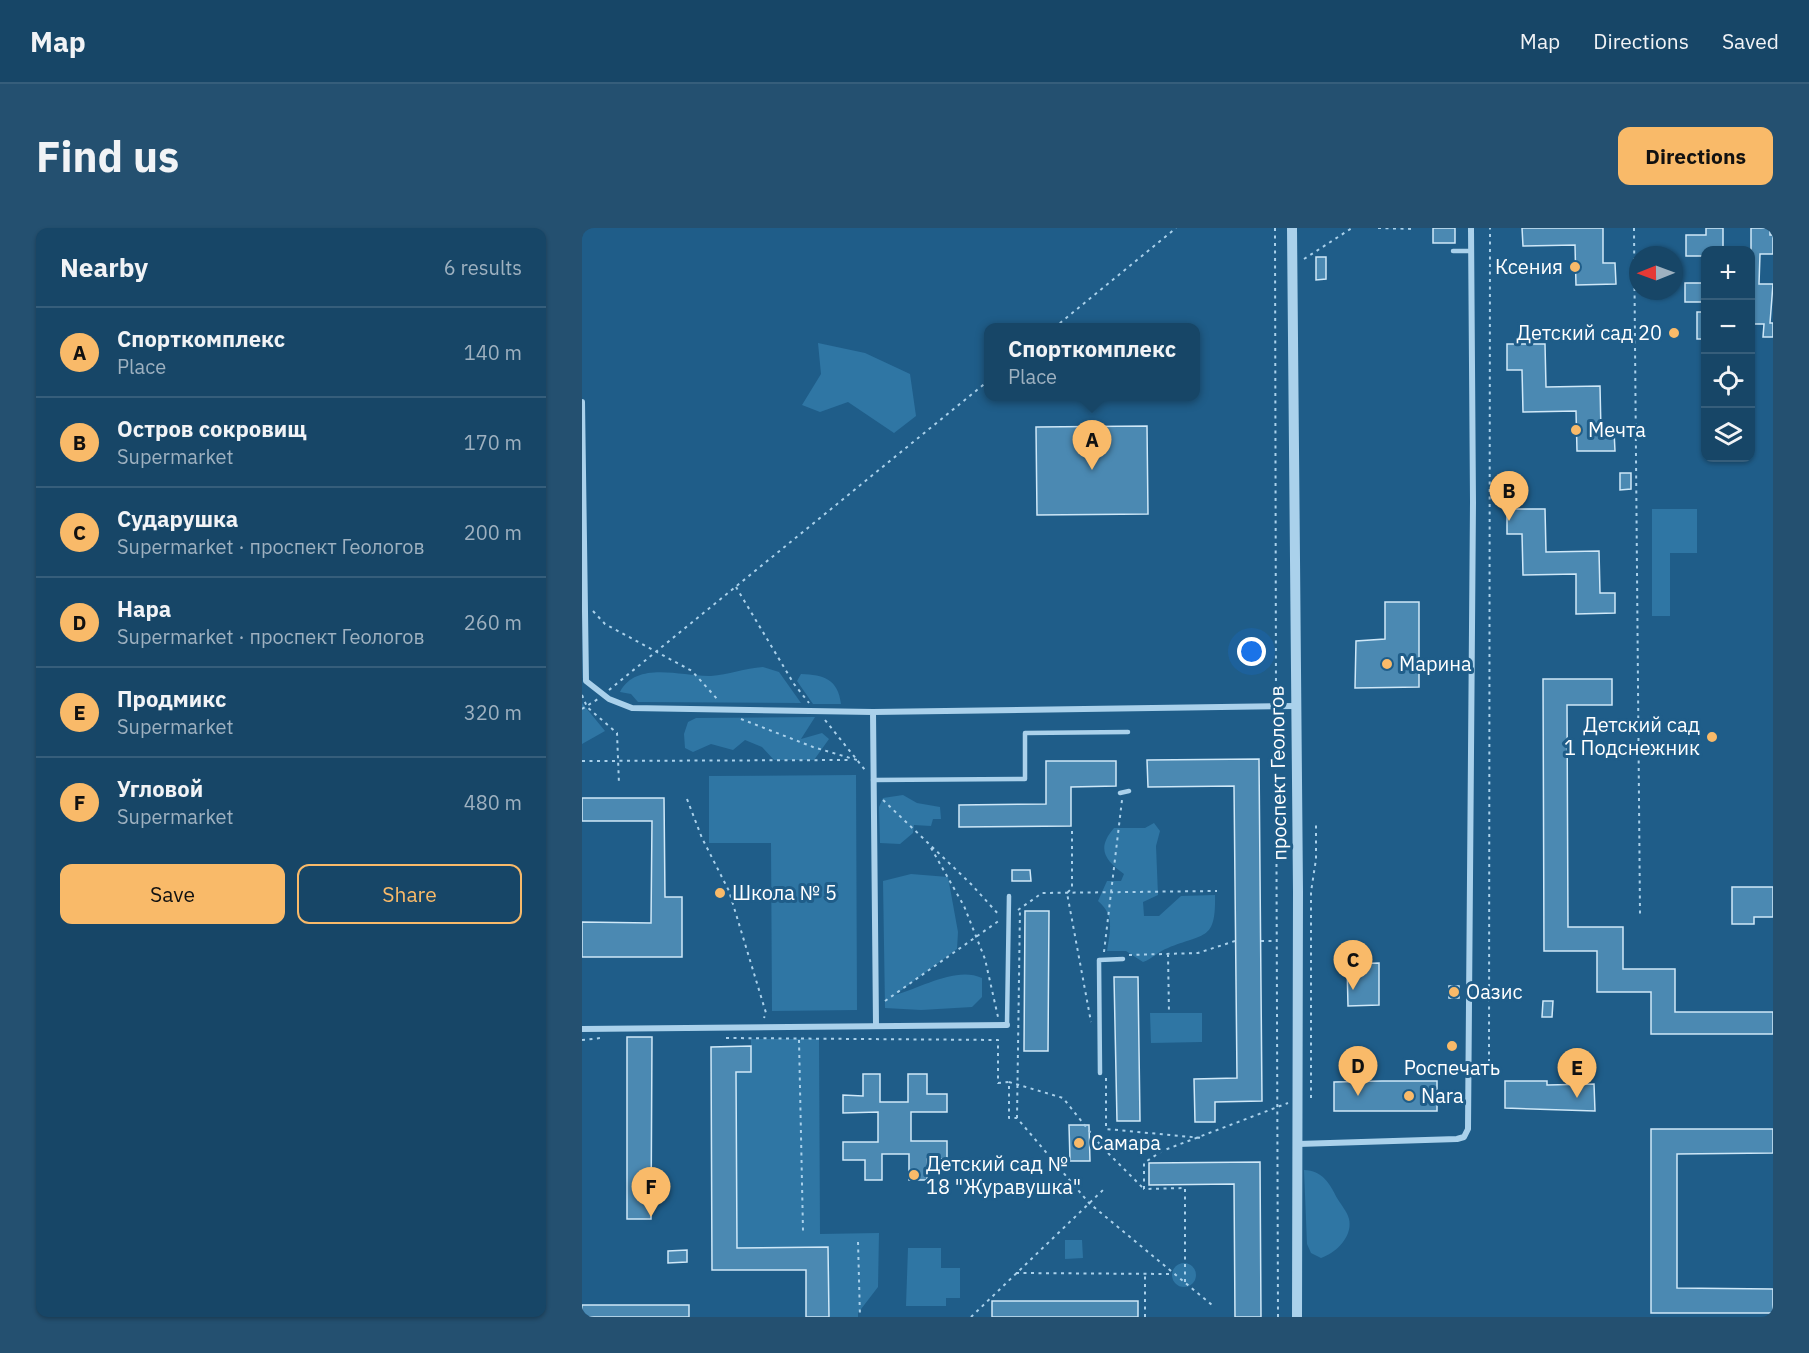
<!DOCTYPE html>
<meta charset="utf-8">
<style>
:root{--surface:#174667;--page:#245070;--text:#f1f3f6;--muted:#9eb1c0;--line:#365e7b;--accent:#f9ba69}
body{margin:0;font-family:"IBM Plex Sans",sans-serif;background:var(--page);color:var(--text)}
.controls{position:absolute;right:18px;top:18px;display:grid;overflow:hidden;border-radius:12px;box-shadow:0 2px 4px #0004}
.controls button{width:54px;height:54px;display:grid;place-items:center;padding:0;border:0;border-bottom:2px solid var(--line);background:var(--surface);color:var(--text);font:30px sans-serif}
.compass{position:absolute;left:1047px;top:18px;width:54px;height:54px;border-radius:50%;background:var(--surface);box-shadow:0 2px 4px #0004;rotate:269deg}
.you{position:absolute;left:670px;top:424px;width:21px;height:21px;margin:-15px;border:4px solid #fff;border-radius:50%;background:#1a73e8;box-shadow:0 0 0 9px #1a73e833}
.badge{display:grid;place-items:center;width:39px;height:39px;border-radius:50%;background:var(--accent);color:#111;font-size:20px;font-weight:700}
.pin{position:absolute;translate:-50% -50px;filter:drop-shadow(0 2px 3px #0008)}
.pin::after{content:'';position:absolute;top:32px;width:21px;height:18px;background:inherit;clip-path:polygon(0 0,100% 0,50% 100%)}
.popup{position:absolute;left:402px;top:95px;width:216px;height:78px;box-sizing:border-box;display:grid;place-content:center;border-radius:12px;background:var(--surface);filter:drop-shadow(0 2px 4px #0005);font-size:20px;white-space:nowrap;color:var(--muted)}
.popup b{font-size:22px;color:var(--text)}
.popup::after{content:'';position:absolute;left:50%;top:100%;margin-left:-12px;border:12px solid transparent;border-top-color:var(--surface)}
.list{margin:0;padding:0;list-style:none}
h2{display:flex;justify-content:space-between;align-items:center;height:78px;margin:0;padding:0 24px;font-size:26px}
h2 small{font-size:20px;font-weight:400;color:var(--muted)}
.list li{display:grid;grid-template-columns:39px 1fr auto;gap:18px;align-items:center;box-sizing:border-box;height:90px;padding:0 24px;border-top:2px solid var(--line)}
.list b{display:block;font-size:22px;white-space:nowrap}
.list p{margin:0;font-size:20px;white-space:nowrap;color:var(--muted)}
.list em{font-size:20px;font-style:normal;color:var(--muted)}
.actions{display:flex;gap:12px;padding:18px 24px}
.actions a{flex:1;padding:14px 0;border:2px solid var(--accent);border-radius:12px;text-align:center;font-size:21px;color:var(--accent)}
.actions .main{background:var(--accent);color:#111}
.icon{flex:none;width:33px;height:33px;fill:none;stroke:currentColor;stroke-width:2;stroke-linecap:round;stroke-linejoin:round}
.map{position:relative;flex:none;width:1191px;height:1089px;overflow:hidden;border-radius:12px}
header{display:flex;align-items:center;gap:36px;box-sizing:border-box;height:84px;padding:0 30px;background:var(--surface);border-bottom:2px solid var(--line)}
header strong{font-size:28px}
nav{display:flex;gap:33px;margin-inline-start:auto;font-size:21px}
.intro{display:flex;align-items:center;justify-content:space-between;box-sizing:border-box;height:144px;padding:0 36px}
h1{margin:0;font-size:42px}
.button{padding:15px 27px;border-radius:12px;background:var(--accent);color:#111;font-size:21px;font-weight:700}
main{display:flex;gap:36px;padding:0 36px}
aside{flex:1;background:var(--surface);border-radius:12px;box-shadow:0 2px 4px #0004}
.map>svg:first-child{display:block}
.green{fill:#2f76a4}
.building{fill:#4b89b2;stroke:#cfe8f8;stroke-width:1.5}
.lines{fill:none;stroke-linecap:round;stroke-linejoin:round}
.path{stroke:#aad1eb;stroke-width:2;stroke-dasharray:3 4.5;stroke-linecap:butt}
.service{stroke:#aad1eb;stroke-width:4.5}
.minor{stroke:#aad1eb;stroke-width:6}
.tertiary{stroke:#aad1eb;stroke-width:10}
.poi-dot{fill:#f9ba69;stroke:#1f5d89;stroke-width:2}
.labels{text-anchor:middle;stroke-width:6;stroke-linejoin:round;paint-order:stroke}
.poi-label{font-size:20px;fill:#fff;stroke:#1f5d89;text-anchor:start}
.street-label{font-size:20px;fill:#fff;stroke:#1f5d89}
</style>
<header>
<strong>Map</strong>
<nav><a>Map</a><a>Directions</a><a>Saved</a></nav>
</header>
<div class="intro"><h1>Find us</h1><a class="button">Directions</a></div>
<main>
<aside>
<h2>Nearby<small>6 results</small></h2>
<ul class="list">
<li><span class="badge">A</span><div><b>Спорткомплекс</b><p>Place</p></div><em>140 m</em></li>
<li><span class="badge">B</span><div><b>Остров сокровищ</b><p>Supermarket</p></div><em>170 m</em></li>
<li><span class="badge">C</span><div><b>Сударушка</b><p>Supermarket · проспект Геологов</p></div><em>200 m</em></li>
<li><span class="badge">D</span><div><b>Нара</b><p>Supermarket · проспект Геологов</p></div><em>260 m</em></li>
<li><span class="badge">E</span><div><b>Продмикс</b><p>Supermarket</p></div><em>320 m</em></li>
<li><span class="badge">F</span><div><b>Угловой</b><p>Supermarket</p></div><em>480 m</em></li>
</ul>
<div class="actions"><a class="main">Save</a><a>Share</a></div>
</aside>
<div class="map">
<svg width="1191" height="1089" viewBox="0 0 1191 1089">
<rect width="100%" height="100%" fill="#1f5d89"/>
<!-- green -->
<path class="green" d="M236,115L283,125L328,146L334,188L312,205L266,174L238,184L220,177L239,146Z
M1070,281H1115V325H1088V388H1070Z
M181,439L197,444L219,475L56,474L49,466L38,464C55,432 100,449 129,448C146,447 163,440 181,439Z
M219,446C242,447 256,451 259,476H231L215,453Z
M0,475L23,503L0,516Z
M233,489L219,511L240,505L247,511L232,532H192L180,519L163,512L151,522L129,516L111,524L103,520L102,506L106,494L114,490Z
M274,547L275,782L190,783L189,615H127V548Z
M321,567L335,575L358,579L359,591H351L349,598L332,597L331,605L318,616L298,615L297,579L301,570Z
M572,595L578,603L574,618L576,667L561,674L562,688H577L599,668L633,667C634,713 623,705 586,720C577,723 570,731 561,734L544,723H525C528,703 533,687 516,673L525,653H539L542,646C523,632 514,621 532,600H563Z
M329,646L366,649L376,704L375,721L313,767C339,760 374,738 400,750V769L390,779L339,782L303,780L301,653Z
M568,785H620V814L569,815Z
M169,811H237L238,1006L297,1005L296,1059L276,1085V1089H247L246,1019L155,1020L154,844L169,843Z
M722,942C740,942 748,956 755,970C759,977 765,983 767,991C771,1009 754,1025 739,1030L729,1025L725,1016Z
M483,1012H500L501,1030L483,1031Z
M326,1020H359V1040H378V1070H364V1078H324Z
M590 1047a12 12 0 1 1 24 0a12 12 0 1 1-24 0Z"/>
<!-- building -->
<path class="building" d="M851,0H873V15H851Z
M940,0H1021V35H1033L1034,56L994,57L993,17L941,18Z
M1124,0H1141V22H1124V28H1104V7H1124Z
M1169,0H1188V7H1191V26H1178L1177,56H1191L1188,95H1191V109H1181L1182,96H1169Z
M734,29H744V51L734,52Z
M1103,55H1124V74H1103Z
M1115,84H1124V111H1115Z
M925,116H963L964,159L1018,158L1019,204L1032,203L1033,223H995L994,183L941,184L940,142H925Z
M565,198L566,286L455,287L454,199Z
M1038,245H1049V261L1038,262Z
M925,281H963L964,324L1017,323L1018,365H1033V385L994,386V346L941,347L940,306H925Z
M803,374H837V459L773,460L774,413L803,411Z
M961,451H1030V477H985L986,699H1041V741H1093V784H1191V806H1069V764H1015V723H962Z
M677,531L680,873L633,874V894H613L612,851L655,850L652,558L566,559L565,532Z
M464,533H534V558L489,559V598L377,599V577L464,576Z
M0,570H82L83,669H100V729H0V694L69,695L70,593H0Z
M430,642H448L449,653H430Z
M1150,659H1191V689H1172V696H1150Z
M443,683H467L466,823H442Z
M797,735V777L766,778L765,736Z
M532,749H556L558,893H535Z
M867,758H877V770H867Z
M961,773H971L970,789H960Z
M45,809H70L69,991H45Z
M169,818V844H154L155,1020L246,1019L247,1089H224V1042H130L129,819Z
M281,846H298V874H326V846H345V866H365V884H329V913H365V931H345V952H327V926H300V952H283V932H261V914H296V884L261,885V867L281,868Z
M800,853H855V883H752V854Z
M923,853H965V857L1012,856L1013,883L923,880Z
M487,897H507L508,933H488Z
M1069,901H1191V925L1095,926V1060L1191,1061V1085H1069Z
M678,934L679,1089H653L652,956L567,957V935Z
M105,1022V1034L86,1035V1023Z
M410,1073H556V1089H410Z
M0,1077H107V1089H0Z"/>
<g class="lines">
<!-- path -->
<path class="path" d="M693,0L694,471
M796,0L833,1
M1052,0L1058,686
M722,31L770,0
M472,100L594,0
M154,359L212,456L227,475
M11,383L23,396L110,443L137,473
M27,462L406,153
M0,467L5,479L35,505L37,556
M0,481L16,471
M694,486L696,1089
M159,491L231,519L275,532
M243,492L283,542
M0,533L270,532
M105,571L120,610L147,663L184,785L182,790
M301,572L389,656L418,688
M490,603V660L485,665L509,794
M349,620L382,678L403,731L416,789
M436,682L460,665L635,663
M679,713H695
M522,724L540,572
M586,726L587,785
M547,727L616,725L653,713
M303,773L418,692
M144,810L416,812V855L427,854V890H435L507,975L630,1077
M0,812L19,810
M217,812L221,1003
M907,834L908,0
M524,850V901L620,910
M427,854L481,870L520,919L561,960
M729,870V664L734,631V597
M435,890L438,680
M276,1014L278,1089
M434,1045L590,1046
M603,1054V960L562,961V935L580,923L706,875
M389,1089L521,962
M563,1089V1047"/>
<!-- service -->
<path class="service" d="M871,23H889
M291,552L443,551V505L546,504
M538,565L547,563
M425,797L427,668
M518,845L517,732L541,731"/>
<!-- minor -->
<path class="minor" d="M0,174L4,453L27,471L50,480L291,484L713,478
M291,484L294,797
M0,801L425,797
M716,916L875,911L882,909L886,901L891,274L889,0"/>
<!-- tertiary -->
<path class="tertiary" d="M710,0L716,663L715,1089"/>
</g>
<!-- markers -->
<g class="poi-dot">
<circle cx="993" cy="39" r="6"/>
<circle cx="1092" cy="105" r="6"/>
<circle cx="994" cy="202" r="6"/>
<circle cx="805" cy="436" r="6"/>
<circle cx="1130" cy="509" r="6"/>
<circle cx="138" cy="665" r="6"/>
<circle cx="872" cy="764" r="6"/>
<circle cx="870" cy="818" r="6"/>
<circle cx="827" cy="868" r="6"/>
<circle cx="497" cy="915" r="6"/>
<circle cx="332" cy="947" r="6"/>
</g>
<g class="labels">
<!-- poi labels -->
<g class="poi-label">
<text x="981" y="46" text-anchor="end">Ксения</text>
<text x="1080" y="112" text-anchor="end">Детский сад 20</text>
<text x="1006" y="209">Мечта</text>
<text x="817" y="443">Марина</text>
<text x="1118" y="504" text-anchor="end">Детский сад<tspan x="1118" dy="23">1 Подснежник</tspan></text>
<text x="150" y="672">Школа № 5</text>
<text x="884" y="771">Оазис</text>
<text x="870" y="847" text-anchor="middle">Роспечать</text>
<text x="839" y="875">Nara</text>
<text x="509" y="922">Самара</text>
<text x="344" y="943">Детский сад №<tspan x="344" dy="23">18 "Журавушка"</tspan></text>
</g>
<!-- street labels -->
<g class="street-label">
<text transform="translate(696 545) rotate(-91)" y="7">проспект Геологов</text>
</g>
</g>
</svg>
<div class="controls">
<button>+</button>
<button>−</button>
<button><svg class="icon" aria-label="locate" viewBox="0 0 24 24"><circle cx="12" cy="12" r="6"/><path d="M12 2v4M12 18v4M2 12h4M18 12h4"/></svg></button>
<button><svg class="icon" aria-label="layers" viewBox="0 0 24 24"><path d="M12 4l9 5-9 5-9-5zM3 14l9 5 9-5"/></svg></button>
</div>
<svg class="compass" viewBox="-18 -18 36 36"><path d="M0-13l5 13h-10z" fill="#e53935"/><path d="M0 13l5-13h-10z" fill="#9eb1c0"/></svg>
<div class="you"></div>
<div class="pin badge" style="left:510px;top:242px">A</div>
<div class="popup"><b>Спорткомплекс</b>Place</div>
<div class="pin badge" style="left:927px;top:293px">B</div>
<div class="pin badge" style="left:771px;top:762px">C</div>
<div class="pin badge" style="left:776px;top:868px">D</div>
<div class="pin badge" style="left:995px;top:870px">E</div>
<div class="pin badge" style="left:69px;top:989px">F</div>
</div>
</main>
